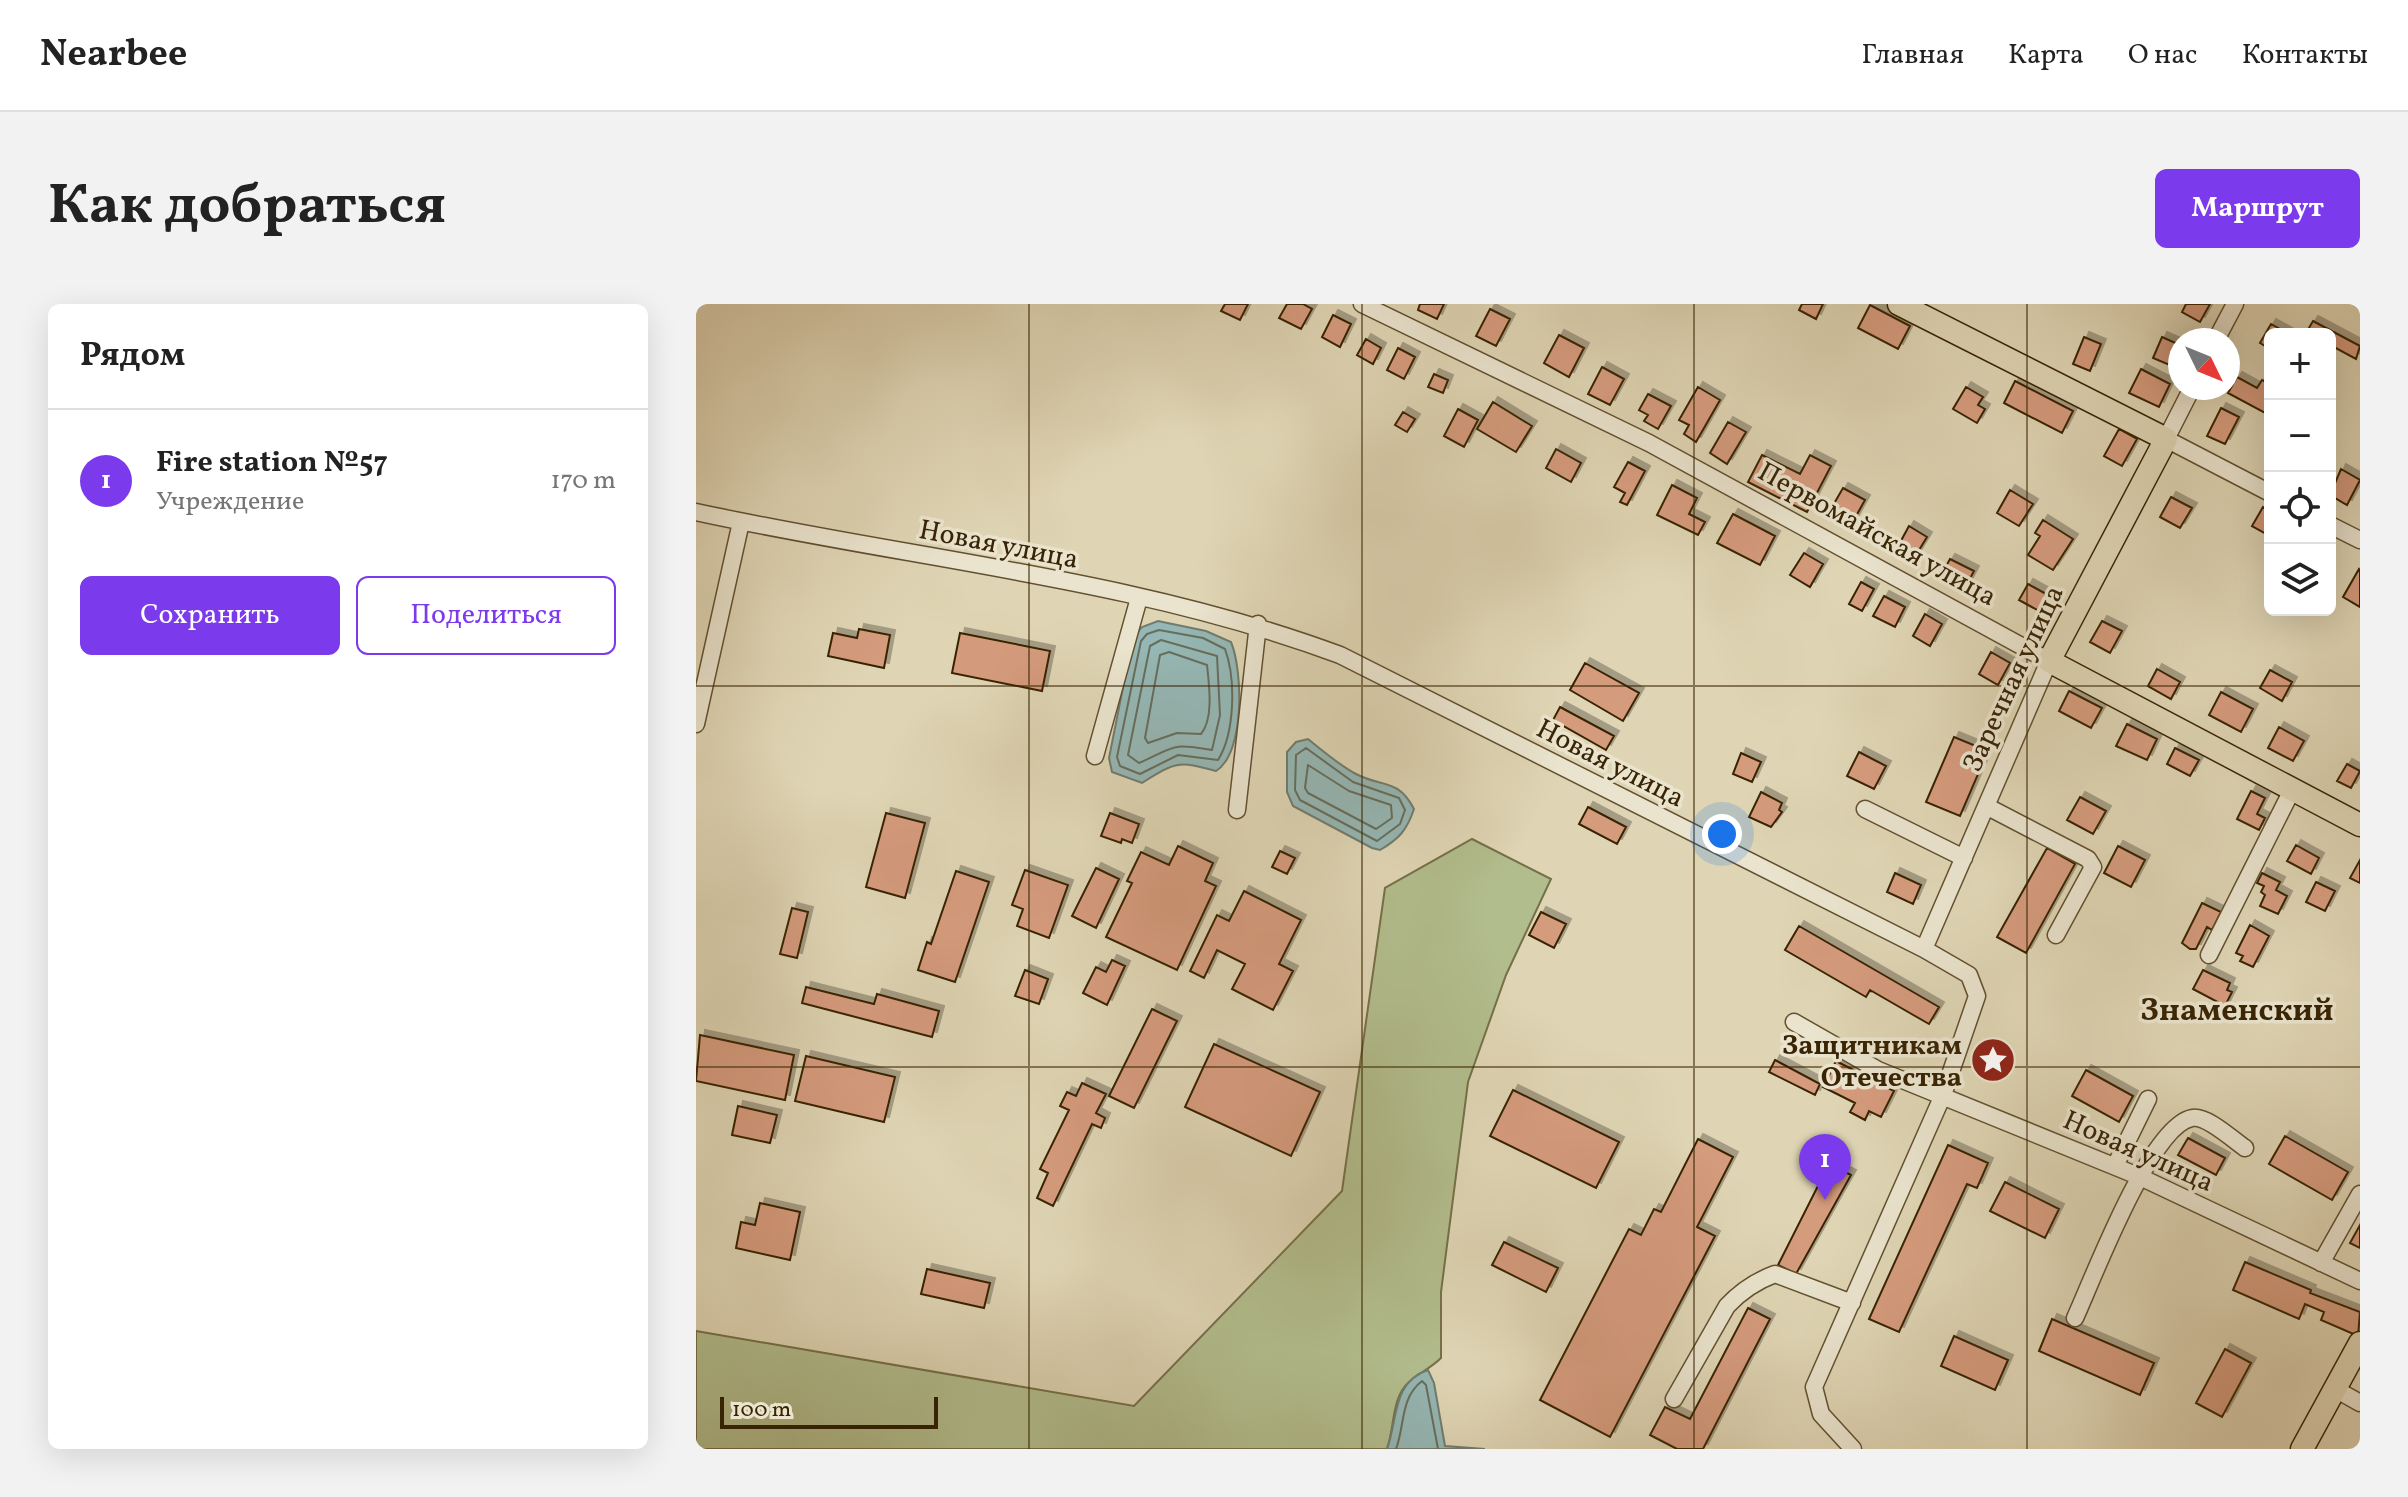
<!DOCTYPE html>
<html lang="ru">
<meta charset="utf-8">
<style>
:root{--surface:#fff;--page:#f2f2f2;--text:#222;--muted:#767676;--line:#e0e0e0;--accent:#7c3aed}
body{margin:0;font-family:Vollkorn,serif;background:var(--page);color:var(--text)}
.controls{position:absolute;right:24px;top:24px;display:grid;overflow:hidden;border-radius:12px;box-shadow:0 8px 32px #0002}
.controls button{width:72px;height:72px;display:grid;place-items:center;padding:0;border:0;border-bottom:2px solid var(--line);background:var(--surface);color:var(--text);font:40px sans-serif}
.compass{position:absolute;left:1472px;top:24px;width:72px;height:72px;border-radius:50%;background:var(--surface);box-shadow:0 8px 32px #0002;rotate:133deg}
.scale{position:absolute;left:24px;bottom:20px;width:218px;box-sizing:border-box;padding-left:8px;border:4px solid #382404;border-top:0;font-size:22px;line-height:28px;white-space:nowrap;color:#382404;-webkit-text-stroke:6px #eae4ce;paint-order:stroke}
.you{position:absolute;left:1026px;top:530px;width:28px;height:28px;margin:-20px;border:6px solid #fff;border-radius:50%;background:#1a73e8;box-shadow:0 0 0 12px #1a73e833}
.badge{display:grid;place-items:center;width:52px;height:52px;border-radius:50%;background:var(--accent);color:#fff;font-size:26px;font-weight:700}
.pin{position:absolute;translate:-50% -66px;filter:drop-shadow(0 2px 4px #0008)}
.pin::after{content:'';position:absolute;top:42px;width:28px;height:24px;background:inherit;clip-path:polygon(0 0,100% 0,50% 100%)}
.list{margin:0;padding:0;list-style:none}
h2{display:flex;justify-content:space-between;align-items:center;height:104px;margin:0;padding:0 32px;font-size:34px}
h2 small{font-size:26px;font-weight:400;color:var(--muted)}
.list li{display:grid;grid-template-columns:52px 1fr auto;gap:24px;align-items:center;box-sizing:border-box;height:144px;padding:0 32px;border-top:2px solid var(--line)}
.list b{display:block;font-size:30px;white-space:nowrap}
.list p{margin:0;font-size:26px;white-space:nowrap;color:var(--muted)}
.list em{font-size:26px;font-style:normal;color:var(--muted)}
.actions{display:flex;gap:16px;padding:24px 32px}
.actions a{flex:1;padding:18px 0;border:2px solid var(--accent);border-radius:12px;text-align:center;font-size:28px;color:var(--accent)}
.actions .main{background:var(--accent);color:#fff}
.icon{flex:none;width:44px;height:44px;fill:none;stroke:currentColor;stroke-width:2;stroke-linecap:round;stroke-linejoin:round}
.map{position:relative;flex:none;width:1664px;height:1145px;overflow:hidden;border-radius:12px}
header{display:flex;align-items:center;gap:48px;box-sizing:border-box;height:112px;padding:0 40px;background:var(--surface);border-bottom:2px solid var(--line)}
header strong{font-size:38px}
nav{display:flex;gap:44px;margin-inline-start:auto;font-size:28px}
.intro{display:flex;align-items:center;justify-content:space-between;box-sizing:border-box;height:192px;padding:0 48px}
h1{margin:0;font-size:56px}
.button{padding:20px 36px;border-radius:12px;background:var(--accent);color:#fff;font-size:28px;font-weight:700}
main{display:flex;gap:48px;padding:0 48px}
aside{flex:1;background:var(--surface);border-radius:12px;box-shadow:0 8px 32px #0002}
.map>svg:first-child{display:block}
.green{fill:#b2bd8d;stroke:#757048;stroke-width:2}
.water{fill:#95b7b5;stroke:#707c6e;stroke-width:2}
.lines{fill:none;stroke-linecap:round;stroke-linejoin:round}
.shore{stroke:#666e5c;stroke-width:2}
.building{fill:#d59b7d;stroke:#382404;stroke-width:2;filter:url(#shadow)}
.minor-casing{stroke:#625030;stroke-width:19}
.major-casing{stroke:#382404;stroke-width:25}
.minor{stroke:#eae4ce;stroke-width:16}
.major{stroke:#dfd5b4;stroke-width:22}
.grid{fill:none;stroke:#382404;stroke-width:2;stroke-opacity:0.55}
.labels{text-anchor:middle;stroke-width:7;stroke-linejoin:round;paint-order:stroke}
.street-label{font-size:28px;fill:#382404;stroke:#eae4ce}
.poi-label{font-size:28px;font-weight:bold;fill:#382404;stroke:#eae4ce;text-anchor:end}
.quarter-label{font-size:32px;font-weight:bold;fill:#382404;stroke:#eae4ce}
</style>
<header>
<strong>Nearbee</strong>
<nav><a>Главная</a><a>Карта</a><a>О нас</a><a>Контакты</a></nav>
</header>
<div class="intro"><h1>Как добраться</h1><a class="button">Маршрут</a></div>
<main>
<aside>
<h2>Рядом<small></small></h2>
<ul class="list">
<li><span class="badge">1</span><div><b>Fire station №57</b><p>Учреждение</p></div><em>170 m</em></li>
</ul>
<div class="actions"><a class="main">Сохранить</a><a>Поделиться</a></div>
</aside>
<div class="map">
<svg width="1664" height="1145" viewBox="0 0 1664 1145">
<defs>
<filter id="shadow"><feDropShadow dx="5" dy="-5" stdDeviation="0" flood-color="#0004"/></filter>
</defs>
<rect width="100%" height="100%" fill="#dfd5b4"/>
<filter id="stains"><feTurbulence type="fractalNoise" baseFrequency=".0025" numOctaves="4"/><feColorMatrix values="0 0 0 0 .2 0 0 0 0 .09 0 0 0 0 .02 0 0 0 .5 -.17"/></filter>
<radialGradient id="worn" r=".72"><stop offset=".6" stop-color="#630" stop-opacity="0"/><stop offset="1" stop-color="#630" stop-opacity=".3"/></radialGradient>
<!-- green -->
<path class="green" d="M776,535L855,575L810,671L772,778L745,988V1054C735,1064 723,1069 713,1078C695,1094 699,1123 691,1145H0V1027L438,1102L646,887L689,584Z"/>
<!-- water -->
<path class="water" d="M462,317L510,327L535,338C547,367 549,449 520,467C482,457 481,457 446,479L416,468L413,454L437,333L446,323Z
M612,435C627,447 643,461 660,470C687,484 702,474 718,505C711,526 703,535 684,546L676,544L597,502L591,488V448L600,438Z
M732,1066L738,1079L749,1142L789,1145H691C702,1115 696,1078 732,1066Z"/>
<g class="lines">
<!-- shore -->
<path class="shore" d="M463,326L507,334L529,345C540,375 539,429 522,456L482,451L444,470L424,462L421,453L445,337L451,330Z
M465,336L521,352L524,411L516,446C474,439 481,442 443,459L432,451L454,342Z
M473,348L511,361C513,381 518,414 505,430L481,429L452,439L449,434L464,351Z
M610,444L657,478L703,494L709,506L704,520L681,537L604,496L599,486L600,451Z
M612,461L653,487L695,501L696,514L680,525L612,489L609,484Z
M700,1145C709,1121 704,1094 726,1077L730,1081L742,1145"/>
</g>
<!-- building -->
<path class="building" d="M529,0H552L544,16L525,7Z
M591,0H607L616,5L605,25L583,14Z
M724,0H748L741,15L722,6Z
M1106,0H1127L1120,15L1103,6Z
M1490,0H1514L1504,18L1486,8Z
M1174,1L1214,22L1202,45L1162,24Z
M794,5L814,15L800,42L780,32Z
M637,11L655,20L644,43L626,33Z
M1617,17L1664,42L1660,55L1634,41V30L1610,29Z
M1575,20L1593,30H1574V45L1564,39Z
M863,31L888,44L873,73L848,59Z
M1388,33L1405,40L1394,67L1377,60Z
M1466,33L1484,41L1476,62L1457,54Z
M670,35L685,44L677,60L661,51Z
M702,44L719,53L708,75L691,66Z
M906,63L928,75L914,101L892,90Z
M1445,65L1474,80L1463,103L1433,89Z
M738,70L752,76L747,89L732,83Z
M1541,73L1561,84L1566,76L1574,80L1571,110L1532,89Z
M1319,77L1377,107L1366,129L1308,99Z
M1002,83L1024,96L1000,138L988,130L993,121L983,116Z
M1270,83L1287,93L1282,101L1289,105L1281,119L1257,105Z
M952,90L975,102L962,125L948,117L952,111L943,106Z
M797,98L836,122L820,148L781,125Z
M1525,104L1543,113L1529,140L1511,132Z
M762,105L782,116L768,143L748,132Z
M707,108L719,115L711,128L699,121Z
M1032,118L1050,128L1031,160L1014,149Z
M1423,125L1441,135L1426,162L1408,152Z
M860,145L885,159L875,178L850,164Z
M1066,151L1104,170L1114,151L1135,162L1111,208L1052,178Z
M932,158L949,167L931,201L924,198L929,189L918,183Z
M1645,165L1664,176L1651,201L1634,191Z
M976,181L1001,194L993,210L1009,218L1002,231L961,211Z
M1147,184L1169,196L1154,223L1132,210Z
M1314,186L1337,200L1323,222L1301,209Z
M1475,193L1496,204L1484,224L1464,213Z
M1567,203L1574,208V232L1556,222Z
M1037,210L1079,232L1064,261L1021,239Z
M1347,216L1377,235L1357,266L1332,251L1344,232L1339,229Z
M1213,222L1231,233L1217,256L1200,246Z
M1108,249L1127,260L1114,283L1094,271Z
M1254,255L1278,267L1268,286L1244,273Z
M1663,265L1664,266V303L1647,293Z
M1165,278L1178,285L1166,307L1153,300Z
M1332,280L1352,291L1343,307L1323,296Z
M1188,292L1209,303L1199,323L1177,312Z
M1229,310L1246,320L1234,342L1217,332Z
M1406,317L1426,327L1414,349L1394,338Z
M163,325L194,331L188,364L132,352L137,329L161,334Z
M264,329L354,347L346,387L256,369Z
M1295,348L1314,359L1302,381L1283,370Z
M889,359L943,389L927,417L874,386Z
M1461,365L1484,378L1475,395L1452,382Z
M1574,366L1596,378L1586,397L1564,384Z
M1373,387L1406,404L1395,424L1363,407Z
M1525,388L1557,405L1545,428L1513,411Z
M864,403L918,432L910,446L857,416Z
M1431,420L1461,435L1451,456L1420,442Z
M1583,423L1608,437L1597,457L1572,444Z
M1258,433L1292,447L1264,512L1230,498Z
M1479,444L1503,456L1494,472L1471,460Z
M1163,448L1190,462L1178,485L1151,472Z
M1045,449L1065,458L1056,478L1037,470Z
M1651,460L1664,467L1655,484L1641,477Z
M1555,487L1569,494L1561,510L1569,514L1563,526L1541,515Z
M1065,488L1086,499L1083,506L1086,508L1075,523L1053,513Z
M1384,493L1410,507L1397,530L1371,516Z
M892,503L930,523L921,540L883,520Z
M190,509L229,519L209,594L170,583Z
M414,509L443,520L436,539L426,535L425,539L405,532Z
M1600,541L1623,554L1615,570L1591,557Z
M482,542L517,559L509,577L520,582L481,666L410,633L436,579L431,577L445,548L473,561Z
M1422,542L1449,556L1435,583L1408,569Z
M1351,544L1379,560L1330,649L1301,633Z
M584,547L599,554L591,570L576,563Z
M1664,556V579L1654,574Z
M400,564L423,575L400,624L376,612Z
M329,566L372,581L353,634L321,622L327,605L316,601Z
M260,567L293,578L259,678L222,666L231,638L235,640Z
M1199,569L1225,581L1217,600L1191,588Z
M1566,569L1584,578L1580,586L1591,592L1582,610L1564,602L1569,591L1565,588L1568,582L1561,579Z
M1620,578L1639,587L1629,607L1610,598Z
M548,587L605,616L583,660L597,667L577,706L536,685L549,660L521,646L508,674L494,667L521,611L533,617Z
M1506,599L1525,608L1516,626L1511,623L1500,645H1494L1486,639Z
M96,604L112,608L101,654L84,650Z
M845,608L870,620L858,644L833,631Z
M1554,621L1573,632L1557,663L1544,657L1547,652L1540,649Z
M1103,622L1243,703L1233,720L1174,686L1170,693L1089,646Z
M416,656L429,662L411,701L387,689L400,663L410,668Z
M329,666L352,675L343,700L319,692Z
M1507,666L1534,679L1531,686L1536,688L1529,702L1497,685Z
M110,683L178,700L181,690L243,707L236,733L106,699Z
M456,705L481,717L438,804L413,792Z
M4,731L98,751L89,796L0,777Z
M518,740L624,788L595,852L489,803Z
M110,752L199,773L188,818L99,797Z
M1079,756L1124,780L1119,791L1073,768Z
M1140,757L1198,787L1185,813L1173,807L1169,816L1154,808L1159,799L1127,783Z
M1390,766L1437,792L1423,818L1376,792Z
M386,779L410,790L400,809L409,814L405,824L396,820L357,902L341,894L352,869L344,865L373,806L364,802L371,788L380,792Z
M817,786L923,838L900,884L794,832Z
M42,802L81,811L74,839L36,831Z
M1589,832L1652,868L1636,896L1573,860Z
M1492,834L1529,854L1520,871L1482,851Z
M1002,835L1037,853L1001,923L1019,932L914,1133L844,1096L933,925L945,931L958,905L965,908Z
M1252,841L1292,859L1281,884L1271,880L1203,1028L1173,1015Z
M1133,860L1155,871L1100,970L1082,961Z
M1309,878L1363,905L1349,934L1294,907Z
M64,899L104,908L94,956L40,944L45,918L59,921Z
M1664,921V944L1654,939Z
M808,938L862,964L850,988L796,961Z
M1549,958L1615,986L1614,989L1664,1008L1662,1032L1625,1016L1628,1008L1609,1000L1603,1015L1537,986Z
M231,965L294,979L288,1004L225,990Z
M1052,1004L1074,1015L1007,1145H981L954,1131L969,1103L994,1115Z
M1356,1015L1458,1059L1444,1091L1343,1047Z
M1258,1032L1312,1056L1299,1086L1245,1062Z
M1529,1045L1555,1059L1526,1113L1500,1099Z"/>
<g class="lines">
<!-- minor casing -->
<g class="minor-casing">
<path id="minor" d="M666,0L953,139L1353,357L1228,645
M1520,36L1539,0
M1496,84L1470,135L1574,189
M0,208C215,255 437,274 644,351L1228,645L1273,671L1281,692L1247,791L1118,1083L1125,1110L1157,1145
M1634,221L1664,236
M0,420L45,218
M399,452L443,294
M1290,502L1392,555L1397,563L1360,631
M1169,505L1268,554
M541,506L562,320
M1513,651L1596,486
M1098,718L1182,766L1442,872L1664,977
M1419,862L1452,795
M1625,959L1664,890
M1379,1014C1397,975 1454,822 1496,814C1511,811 1537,836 1549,844
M1639,1085L1664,1099
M978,1095L1031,1002C1045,987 1060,977 1079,970L1156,999"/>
</g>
<!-- major casing -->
<g class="major-casing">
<path id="major" d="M1203,0L1470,135L1353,357L1664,521
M1606,1145L1664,1039"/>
</g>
<!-- minor -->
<use href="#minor" class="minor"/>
<!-- major -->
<use href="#major" class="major"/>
</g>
<!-- grid -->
<path class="grid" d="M333,0V1145M666,0V1145M998,0V1145M1331,0V1145M0,382H1664M0,763H1664"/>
<!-- icons -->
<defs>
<g id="sight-disc" transform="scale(2.3)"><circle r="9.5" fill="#8f2418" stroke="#eae4ce"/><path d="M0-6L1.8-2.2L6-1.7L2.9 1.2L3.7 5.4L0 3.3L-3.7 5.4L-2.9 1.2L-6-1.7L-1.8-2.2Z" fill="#fff"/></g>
</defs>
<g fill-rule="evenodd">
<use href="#sight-disc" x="1297" y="756"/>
</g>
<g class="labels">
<!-- street labels -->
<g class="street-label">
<text transform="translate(1182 229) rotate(29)" y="10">Первомайская улица</text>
<text transform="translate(303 239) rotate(11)" y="10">Новая улица</text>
<text transform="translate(1316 374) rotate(-65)" y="10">Заречная улица</text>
<text transform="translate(915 458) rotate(27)" y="10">Новая улица</text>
<text transform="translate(1443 846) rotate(24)" y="10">Новая улица</text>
</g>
<!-- poi labels -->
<g class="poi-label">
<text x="1266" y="750">Защитникам<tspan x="1266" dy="32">Отечества</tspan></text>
</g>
<!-- quarter labels -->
<g class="quarter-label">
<text x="1541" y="716">Знаменский</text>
</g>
</g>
<rect width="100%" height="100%" filter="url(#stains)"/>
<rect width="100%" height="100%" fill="url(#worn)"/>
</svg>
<div class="controls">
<button>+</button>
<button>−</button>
<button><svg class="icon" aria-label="locate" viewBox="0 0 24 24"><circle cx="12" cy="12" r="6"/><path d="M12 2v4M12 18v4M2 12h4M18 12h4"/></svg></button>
<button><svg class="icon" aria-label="layers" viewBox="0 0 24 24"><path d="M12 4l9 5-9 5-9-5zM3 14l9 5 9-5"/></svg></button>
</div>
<svg class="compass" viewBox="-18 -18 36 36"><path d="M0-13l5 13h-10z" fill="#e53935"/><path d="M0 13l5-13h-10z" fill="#767676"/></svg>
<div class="scale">100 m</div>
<div class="you"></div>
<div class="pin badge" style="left:1129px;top:896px">1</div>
</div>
</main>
